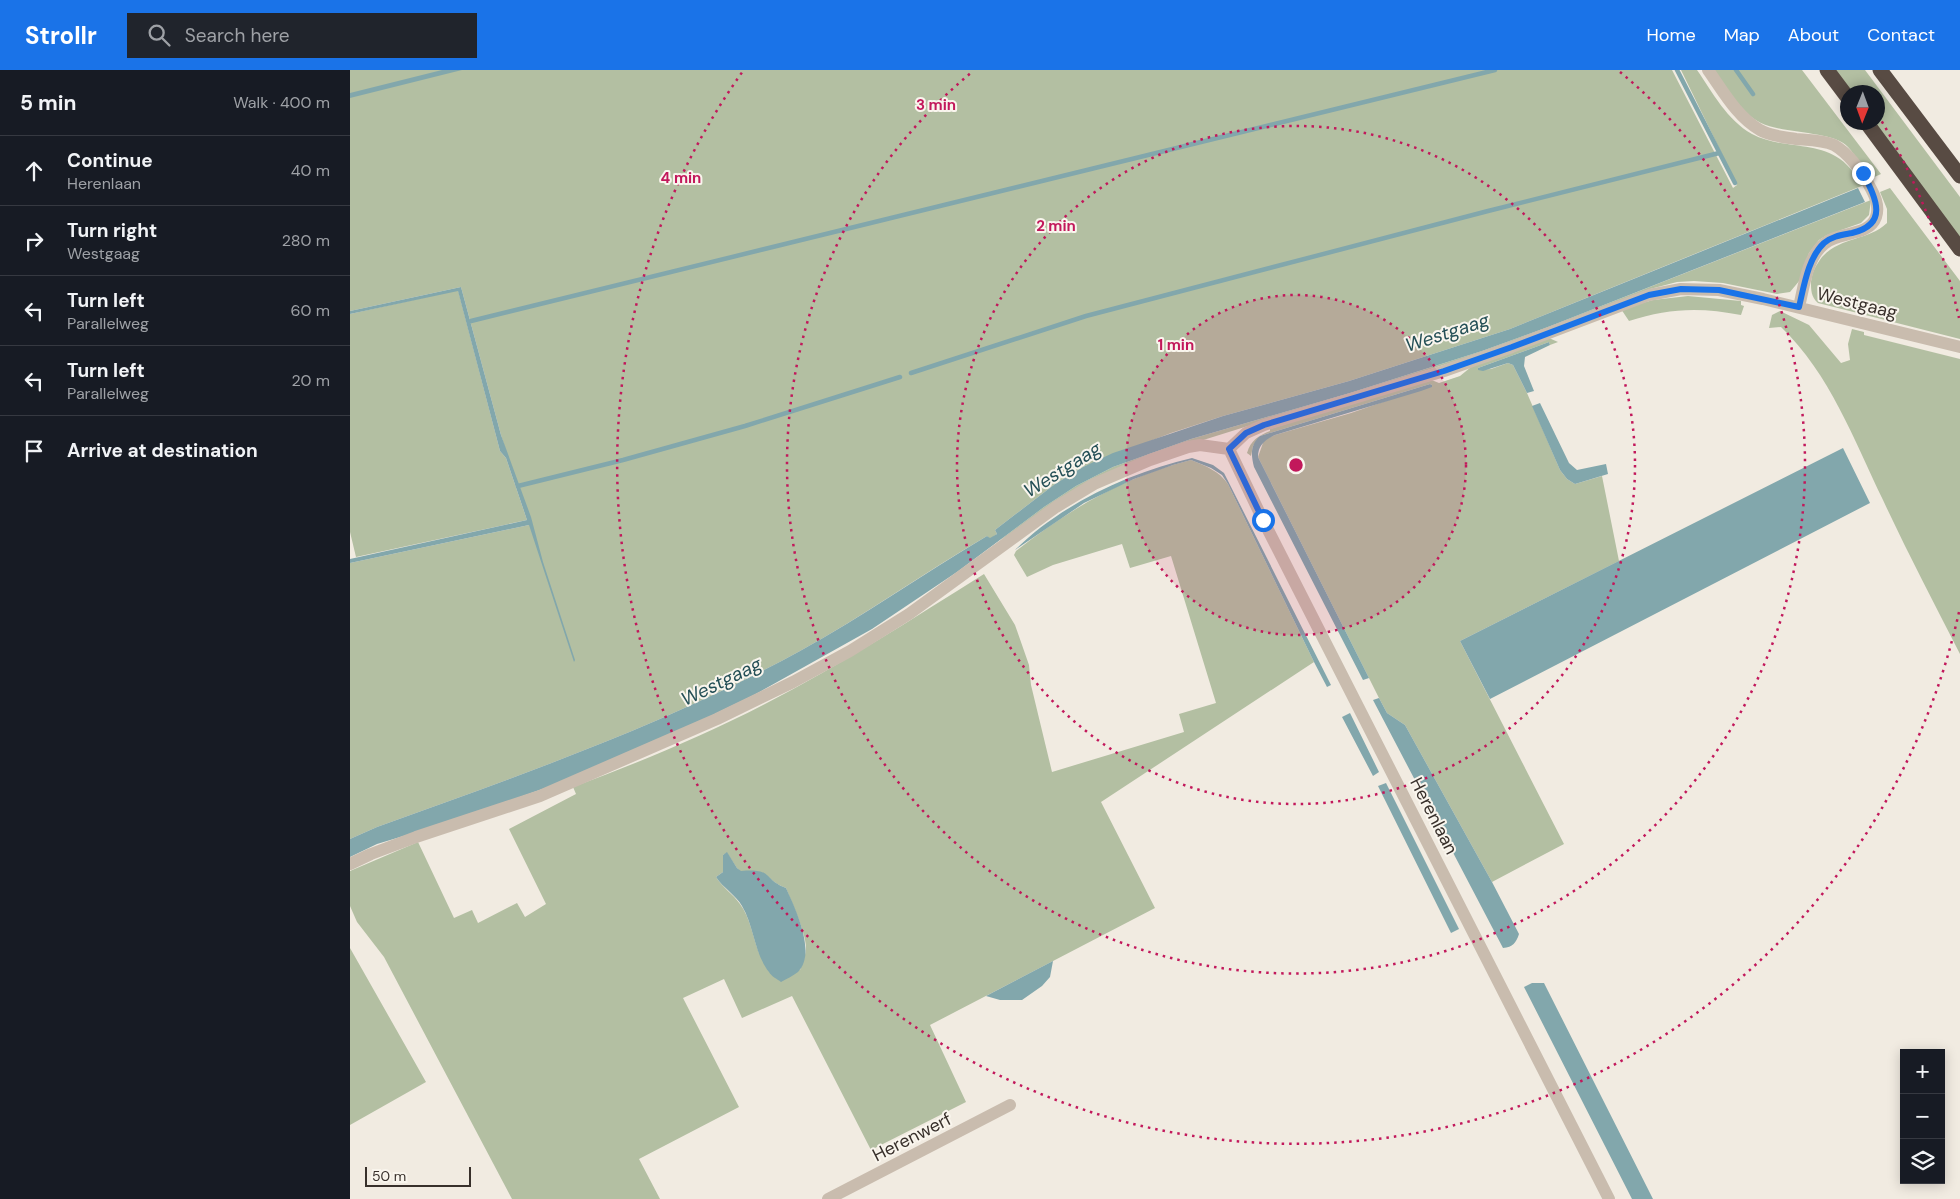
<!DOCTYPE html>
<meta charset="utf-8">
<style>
:root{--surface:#171b24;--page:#20242c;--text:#f1f3f6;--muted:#9ea1a6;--line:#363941;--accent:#1a73e8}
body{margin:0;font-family:"DM Sans",sans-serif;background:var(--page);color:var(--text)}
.controls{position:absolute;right:15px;bottom:15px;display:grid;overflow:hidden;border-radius:0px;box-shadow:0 2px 12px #0003}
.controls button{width:45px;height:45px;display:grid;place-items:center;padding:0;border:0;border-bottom:1px solid var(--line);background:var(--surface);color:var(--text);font:25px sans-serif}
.compass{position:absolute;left:1490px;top:15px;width:45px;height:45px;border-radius:50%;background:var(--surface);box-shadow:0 2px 12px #0003;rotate:181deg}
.scale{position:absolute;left:15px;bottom:12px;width:106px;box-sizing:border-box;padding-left:5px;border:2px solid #38302b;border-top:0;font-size:14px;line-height:18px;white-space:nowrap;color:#38302b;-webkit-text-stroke:4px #f9f5ed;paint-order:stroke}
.stop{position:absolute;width:15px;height:15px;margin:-11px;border:4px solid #1a73e8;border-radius:50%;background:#fff}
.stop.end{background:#1a73e8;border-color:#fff;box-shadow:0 1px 5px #0008}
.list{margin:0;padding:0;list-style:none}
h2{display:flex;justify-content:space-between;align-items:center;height:65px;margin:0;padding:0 20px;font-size:21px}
h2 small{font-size:16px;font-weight:400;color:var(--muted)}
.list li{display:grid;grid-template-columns:32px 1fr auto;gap:15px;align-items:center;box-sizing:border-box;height:70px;padding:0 20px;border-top:1px solid var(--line)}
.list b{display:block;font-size:19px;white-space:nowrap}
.list p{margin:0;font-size:16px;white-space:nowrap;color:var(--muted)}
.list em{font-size:16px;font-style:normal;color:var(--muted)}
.icon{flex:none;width:28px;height:28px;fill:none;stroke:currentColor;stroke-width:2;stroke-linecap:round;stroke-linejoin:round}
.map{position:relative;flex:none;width:1610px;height:1129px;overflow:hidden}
header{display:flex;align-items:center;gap:30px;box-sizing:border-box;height:70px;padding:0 25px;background:var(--accent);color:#fff}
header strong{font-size:24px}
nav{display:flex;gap:28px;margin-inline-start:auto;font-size:18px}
.search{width:350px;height:45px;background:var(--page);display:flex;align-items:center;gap:12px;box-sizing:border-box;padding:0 18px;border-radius:0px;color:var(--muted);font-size:19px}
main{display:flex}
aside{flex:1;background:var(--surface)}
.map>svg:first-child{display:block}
.green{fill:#b3bfa2;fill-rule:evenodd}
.water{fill:#82a7ac}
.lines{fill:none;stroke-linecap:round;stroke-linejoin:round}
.stream{stroke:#82a7ac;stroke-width:4.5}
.minor{stroke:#c9bcae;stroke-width:12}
.highway{stroke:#584b43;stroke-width:15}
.route{stroke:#1a73e8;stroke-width:6}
.ring{fill:none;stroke:#c2185b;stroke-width:2.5;stroke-dasharray:2.5 5}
.labels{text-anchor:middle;stroke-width:4;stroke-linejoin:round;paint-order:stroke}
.street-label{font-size:18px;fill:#38302b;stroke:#f9f5ed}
.water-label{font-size:19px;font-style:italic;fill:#244f56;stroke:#f9f5ed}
.centre{fill:#c2185b;stroke:#f9f5ed;stroke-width:2.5}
.ring-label{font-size:15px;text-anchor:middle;font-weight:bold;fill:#c2185b;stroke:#f9f5ed;stroke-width:4;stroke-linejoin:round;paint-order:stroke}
</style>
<header>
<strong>Strollr</strong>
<div class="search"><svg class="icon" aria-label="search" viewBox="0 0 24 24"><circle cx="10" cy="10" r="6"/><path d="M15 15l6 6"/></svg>Search here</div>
<nav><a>Home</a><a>Map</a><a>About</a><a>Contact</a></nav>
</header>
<main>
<aside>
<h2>5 min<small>Walk · 400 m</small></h2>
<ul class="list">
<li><svg class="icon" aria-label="ahead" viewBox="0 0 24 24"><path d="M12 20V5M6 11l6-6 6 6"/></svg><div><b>Continue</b><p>Herenlaan</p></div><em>40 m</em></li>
<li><svg class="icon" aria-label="right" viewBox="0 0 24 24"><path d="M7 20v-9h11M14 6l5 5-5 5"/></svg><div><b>Turn right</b><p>Westgaag</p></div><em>280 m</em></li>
<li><svg class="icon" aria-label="left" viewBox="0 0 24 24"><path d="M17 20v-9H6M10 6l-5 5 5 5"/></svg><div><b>Turn left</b><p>Parallelweg</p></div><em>60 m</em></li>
<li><svg class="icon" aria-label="left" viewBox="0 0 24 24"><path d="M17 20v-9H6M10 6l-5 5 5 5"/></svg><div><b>Turn left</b><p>Parallelweg</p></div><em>20 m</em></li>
<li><svg class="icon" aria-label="arrive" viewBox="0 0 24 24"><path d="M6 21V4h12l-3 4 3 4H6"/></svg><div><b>Arrive at destination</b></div></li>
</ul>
</aside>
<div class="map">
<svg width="1610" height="1129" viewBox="0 0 1610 1129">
<rect width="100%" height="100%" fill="#f1ebe1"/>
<!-- green -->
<path class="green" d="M0,0H1322L1383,118L1387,115L1331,0H1347C1363,23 1377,50 1402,64C1430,79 1464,71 1490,89C1500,96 1507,107 1514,115L1160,259L999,311L873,346L821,363L733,397L705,414L645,460L647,464L640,469L637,466C573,503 514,546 450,581C315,655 171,705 27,757L0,769V493L179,455L151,365L111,217L0,241Z
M1362,0H1452L1531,104L1520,109C1513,99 1507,87 1498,77C1484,61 1433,64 1411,53C1392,44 1375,16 1362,0Z
M1484,0H1515L1610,127V170L1523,53L1528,52V22H1500Z
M1540,118L1610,211V269L1468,233C1461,227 1461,220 1461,212C1462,202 1466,195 1472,187C1492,166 1518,171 1537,153V139L1530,122Z
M1521,130L1519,145L1511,153L1477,165L1469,170L1459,183L1450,210L1440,222L1427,224L1373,213L1344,211L1327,212L1300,219L1164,273L799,387L650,470L694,437L726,416L763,397L841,369L1000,323L1132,281L1198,257Z
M108,220L150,381L156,388L177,450L6,487L0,462V244Z
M1338,226L1391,231V235L1394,236L1391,245C1351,237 1318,238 1279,251L1271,239L1303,230Z
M1430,241L1459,255L1491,293L1500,290L1498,274L1502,259L1514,262V265L1610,289V584C1584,533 1557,482 1533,430C1504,370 1480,304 1431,257L1419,258L1422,245Z
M1199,268L1208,272L1200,275L1199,272L1128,298V300L1141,299L1158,293L1163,295L1177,323L1210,400L1217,409L1225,414L1252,406L1269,491L1110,571L1214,774L1142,812L1055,655L1037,643L1029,628L908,387L914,370L925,365L1001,343L1082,315L1080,314L910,366L903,376L901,386L897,383C901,370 908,366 920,361V359L1079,309L1089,313L1110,306L1126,293Z
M841,390C856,396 869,401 878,414L964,592L751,732L805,838L580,955L616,1032L521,1080L442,926L392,948L374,909L333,928L389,1037L289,1089L310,1129H162L34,887L7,852L0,836V801L68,772L104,848L122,840L128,853L167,833L175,847L196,834L159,759L226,724L223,717C288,693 353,666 415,634C491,595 562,549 634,504L665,555L679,595L681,615L702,702L834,662L829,644L866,633L821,486L780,498L772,474L703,495L677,507L664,485L666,481C719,439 776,406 841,390ZM377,783L387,798L391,802C421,798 414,810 436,818C442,833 455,861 456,876C456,885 453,892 450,900L409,883C403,868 400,847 390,834C383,824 373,818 366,807L373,802V785Z
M0,878L76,1012L0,1055Z"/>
<!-- water -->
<path class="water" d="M92,0H112L0,28V23Z
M1508,118L1515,132L1198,257L1132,281L1000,323L841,369L763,397L726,416L694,437L607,502L522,559L404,625L340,656L198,717L100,752L27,774L0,787V769L27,757C171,705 315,655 450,581C514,546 574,503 637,466L640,468L647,464L645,460L705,414L733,397L763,383L873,346L999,311L1160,259Z
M111,217L151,365L181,447L193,492L225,590L224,592L179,455L0,493V489L177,450L156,388L150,381L108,221L0,244V241Z
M1199,272L1200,275L1175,287L1174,296L1184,321L1177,323L1163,295L1158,293L1133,301L1128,300V298Z
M1080,314L1082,315V317L1071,321L925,365C915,370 908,375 908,387L1019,608L1013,610L904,397C901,385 900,375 910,366Z
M1190,333L1219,393L1227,400L1256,394L1258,404L1225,414L1217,409L1210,400L1182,336Z
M1493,378L1520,433L1140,629L1110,571Z
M842,388L863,395L874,403L981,615L977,617L964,592L878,414L872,405L861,398L841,390L823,395L784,409L734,433L665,480C710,435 780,402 842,388Z
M1029,628L1037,643L1055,655L1142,812L1169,864C1166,873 1163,877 1153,878L1023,630Z
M1000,643L1029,702L1023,706L992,647Z
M1036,713L1109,859L1101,863L1028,716Z
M377,782L387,798L391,801C424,798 412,809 436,818C445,838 467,883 448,902C443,906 436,909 431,912C427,909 421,906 419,902C404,883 404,856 392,836C386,825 373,818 366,807L373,802V785Z
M703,891L700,907L692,916L672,930H650L636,926Z
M1182,913H1194L1303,1129H1282L1174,917Z"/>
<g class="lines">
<!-- stream -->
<path class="stream" d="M1327,0L1385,113
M1386,0L1403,24
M121,251L1145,0
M561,303L736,246L1138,141L1369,83
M168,416L273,390L395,356L550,307"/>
<!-- minor -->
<path class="minor" d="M1358,0C1373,21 1387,47 1410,60C1420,66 1434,67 1446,69C1458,70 1473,70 1484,75C1498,83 1511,100 1519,115C1524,124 1530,135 1526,147C1519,167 1488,161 1474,174C1457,188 1454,216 1449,237
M879,379L913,450L1259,1129
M879,379L896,363L914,355L1094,301L1162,277L1299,225L1331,219L1369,220L1413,229L1610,277
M0,794L21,784L66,767L190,726L367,649L443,612L500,581L559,544L706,437L744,414L800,390L838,377L850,375L879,379
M478,1129L660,1035"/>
<!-- highway -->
<path class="highway" d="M1477,0L1498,28
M1530,0L1610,106
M1516,52L1610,179"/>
</g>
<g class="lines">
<!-- route -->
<path class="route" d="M913,450L879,379L896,363L914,355L1094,301L1162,277L1299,225L1331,219L1369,220L1449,237C1454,216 1458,188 1474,173C1482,166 1492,165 1502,163C1540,154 1525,127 1513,103"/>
</g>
<!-- distance rings -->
<circle cx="946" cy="395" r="170" fill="#c2185b" fill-opacity=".12"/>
<g class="ring">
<circle cx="946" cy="395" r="170"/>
<circle cx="946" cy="395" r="339"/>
<path d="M1270 2A509 509 0 1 1 622 2"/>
<path d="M1609 542A679 679 0 1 1 393 1M1528 45A679 679 0 0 1 1609 248"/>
</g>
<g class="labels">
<!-- street labels -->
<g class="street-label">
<text transform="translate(1507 233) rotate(14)" y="6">Westgaag</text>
<text transform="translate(1084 746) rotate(63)" y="6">Herenlaan</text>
<text transform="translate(562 1067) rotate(-27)" y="6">Herenwerf</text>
</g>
<!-- water labels -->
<g class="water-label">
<text transform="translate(1097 262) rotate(-18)" y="7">Westgaag</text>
<text transform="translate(712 399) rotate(-32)" y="7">Westgaag</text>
<text transform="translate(371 611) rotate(-26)" y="7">Westgaag</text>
</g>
</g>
<circle cx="946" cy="395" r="8" class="centre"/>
<g class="ring-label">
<text x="586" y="40">3 min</text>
<text x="331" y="113">4 min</text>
<text x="706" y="161">2 min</text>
<text x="826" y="280">1 min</text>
</g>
</svg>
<div class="controls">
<button>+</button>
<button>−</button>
<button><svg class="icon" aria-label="layers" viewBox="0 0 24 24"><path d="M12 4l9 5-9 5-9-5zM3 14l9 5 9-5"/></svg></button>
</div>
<svg class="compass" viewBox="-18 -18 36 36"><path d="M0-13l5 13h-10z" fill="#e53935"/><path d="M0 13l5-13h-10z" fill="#9ea1a6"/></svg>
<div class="scale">50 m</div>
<div class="stop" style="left:913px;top:450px"></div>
<div class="stop end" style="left:1513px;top:103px"></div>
</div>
</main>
